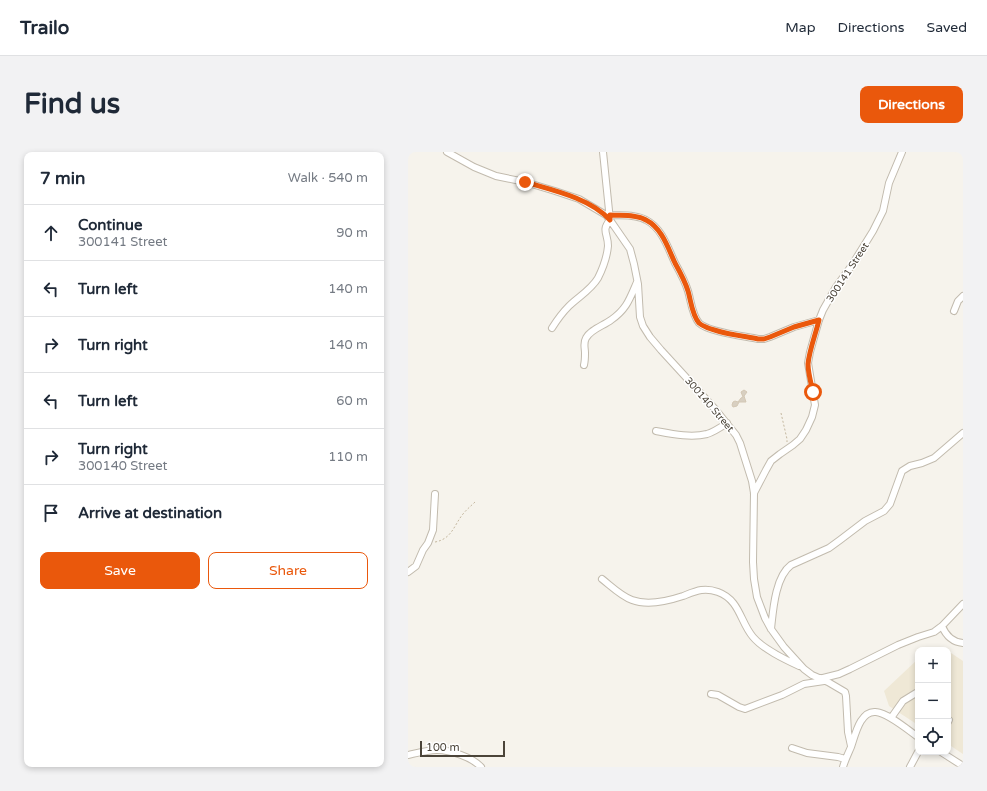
<!DOCTYPE html>
<meta charset="utf-8">
<style>
:root{--surface:#fff;--page:#f2f2f3;--text:#1f2937;--muted:#747a83;--line:#e0e1e3;--accent:#ea580c}
body{margin:0;font-family:"Varela Round",sans-serif;background:var(--page);color:var(--text)}
.controls{position:absolute;right:12px;bottom:12px;display:grid;overflow:hidden;border-radius:8px;box-shadow:0 2px 6px #0003}
.controls button{width:36px;height:36px;display:grid;place-items:center;padding:0;border:0;border-bottom:1px solid var(--line);background:var(--surface);color:var(--text);font:20px sans-serif}
.scale{position:absolute;left:12px;bottom:10px;width:85px;box-sizing:border-box;padding-left:4px;border:2px solid #4b4439;border-top:0;font-size:11px;line-height:14px;white-space:nowrap;color:#4b4439;-webkit-text-stroke:3px #fff;paint-order:stroke}
.stop{position:absolute;width:12px;height:12px;margin:-9px;border:3px solid #ea580c;border-radius:50%;background:#fff}
.stop.end{background:#ea580c;border-color:#fff;box-shadow:0 1px 4px #0008}
.list{margin:0;padding:0;list-style:none}
h2{display:flex;justify-content:space-between;align-items:center;height:52px;margin:0;padding:0 16px;font-size:17px}
h2 small{font-size:13px;font-weight:400;color:var(--muted)}
.list li{display:grid;grid-template-columns:26px 1fr auto;gap:12px;align-items:center;box-sizing:border-box;height:56px;padding:0 16px;border-top:1px solid var(--line)}
.list b{display:block;font-size:15px;white-space:nowrap}
.list p{margin:0;font-size:13px;white-space:nowrap;color:var(--muted)}
.list em{font-size:13px;font-style:normal;color:var(--muted)}
.actions{display:flex;gap:8px;padding:12px 16px}
.actions a{flex:1;padding:9px 0;border:1px solid var(--accent);border-radius:8px;text-align:center;font-size:14px;color:var(--accent)}
.actions .main{background:var(--accent);color:#fff}
.icon{flex:none;width:22px;height:22px;fill:none;stroke:currentColor;stroke-width:2;stroke-linecap:round;stroke-linejoin:round}
.map{position:relative;flex:none;width:555px;height:615px;overflow:hidden;border-radius:8px}
header{display:flex;align-items:center;gap:24px;box-sizing:border-box;height:56px;padding:0 20px;background:var(--surface);border-bottom:1px solid var(--line)}
header strong{font-size:19px}
nav{display:flex;gap:22px;margin-inline-start:auto;font-size:14px}
.intro{display:flex;align-items:center;justify-content:space-between;box-sizing:border-box;height:96px;padding:0 24px}
h1{margin:0;font-size:28px}
.button{padding:10px 18px;border-radius:8px;background:var(--accent);color:#fff;font-size:14px;font-weight:700}
main{display:flex;gap:24px;padding:0 24px}
aside{flex:1;background:var(--surface);border-radius:8px;box-shadow:0 2px 6px #0003}
.map>svg:first-child{display:block}
.education{fill:#efe8d6}
.building{fill:#d8cfc1;stroke:#d3c7b4}
.lines{fill:none;stroke-linecap:round;stroke-linejoin:round}
.minor-casing{stroke:#c2bbae;stroke-width:8}
.path{stroke:#c4b79f;stroke-width:1;stroke-dasharray:2 2;stroke-linecap:butt}
.minor{stroke:#fff;stroke-width:6}
.route{stroke:#ea580c;stroke-width:5}
.labels{text-anchor:middle;stroke-width:3;stroke-linejoin:round;paint-order:stroke}
.street-label{font-size:10px;fill:#4b4439;stroke:#fff}
</style>
<header>
<strong>Trailo</strong>
<nav><a>Map</a><a>Directions</a><a>Saved</a></nav>
</header>
<div class="intro"><h1>Find us</h1><a class="button">Directions</a></div>
<main>
<aside>
<h2>7 min<small>Walk · 540 m</small></h2>
<ul class="list">
<li><svg class="icon" aria-label="ahead" viewBox="0 0 24 24"><path d="M12 20V5M6 11l6-6 6 6"/></svg><div><b>Continue</b><p>300141 Street</p></div><em>90 m</em></li>
<li><svg class="icon" aria-label="left" viewBox="0 0 24 24"><path d="M17 20v-9H6M10 6l-5 5 5 5"/></svg><div><b>Turn left</b></div><em>140 m</em></li>
<li><svg class="icon" aria-label="right" viewBox="0 0 24 24"><path d="M7 20v-9h11M14 6l5 5-5 5"/></svg><div><b>Turn right</b></div><em>140 m</em></li>
<li><svg class="icon" aria-label="left" viewBox="0 0 24 24"><path d="M17 20v-9H6M10 6l-5 5 5 5"/></svg><div><b>Turn left</b></div><em>60 m</em></li>
<li><svg class="icon" aria-label="right" viewBox="0 0 24 24"><path d="M7 20v-9h11M14 6l5 5-5 5"/></svg><div><b>Turn right</b><p>300140 Street</p></div><em>110 m</em></li>
<li><svg class="icon" aria-label="arrive" viewBox="0 0 24 24"><path d="M6 21V4h12l-3 4 3 4H6"/></svg><div><b>Arrive at destination</b></div></li>
</ul>
<div class="actions"><a class="main">Save</a><a>Share</a></div>
</aside>
<div class="map">
<svg width="555" height="615" viewBox="0 0 555 615">
<rect width="100%" height="100%" fill="#f6f3ec"/>
<!-- education -->
<path class="education" d="M540,499L555,509V602L540,592Z
M510,507V573L481,554L476,539Z"/>
<!-- building -->
<path class="building" d="M336,238L339,240L336,244L338,250H331L329,254L325,255L324,253L325,250L327,249L330,250L333,246L335,245L333,240Z"/>
<g class="lines">
<!-- minor casing -->
<g class="minor-casing">
<path id="minor" d="M39,0L66,15L88,24L117,30L147,39L171,47L198,63L202,68L222,97L226,112L230,132L232,165L235,174L242,185L253,198L307,257L328,283L332,291L344,329L346,341L345,410L346,427L349,445L357,466L363,477L376,495L396,517L404,523L420,530L437,540L438,544L440,580L443,594
M202,63C213,64 228,62 238,68C254,76 260,96 267,111C272,120 277,129 280,139C283,149 284,163 291,171C300,180 336,184 350,187H356L362,185L386,175L411,168
M546,159L550,149L555,144
M144,176C149,168 154,161 161,154C170,145 183,138 190,126C195,116 199,105 200,94C200,81 193,79 202,68L195,0
M176,213C177,209 177,205 177,201C177,196 175,191 178,186C183,177 195,174 203,168C219,157 222,146 229,130
M248,279C264,282 283,286 299,282C306,280 313,275 319,271
M346,341L358,318L363,309L372,302L385,293L392,287L398,278L404,265L407,253L400,211L402,200L411,168L415,158L428,135L444,113L465,79L475,59L481,31L494,0
M0,420L8,414L15,398L20,391L25,378L27,342
M194,427C203,434 213,444 224,448C240,454 260,449 275,444C288,439 296,435 310,440C332,448 332,470 345,485C355,497 376,507 391,514
M534,474C538,484 544,490 555,491
M363,477C365,459 367,425 383,413L421,396L432,388L457,369L476,359L482,352L494,319L502,314L514,311L526,306L555,281
M411,527L431,522L442,517L490,493L510,485L526,480L534,474L555,452
M303,542L310,543L331,555L337,557L374,543L396,532L416,529
M483,566L495,549L508,541
M540,570L541,568
M384,596L399,601L430,605L437,607
M533,600L555,614
M0,603C9,601 20,598 29,598C42,598 64,605 73,615
M435,615C437,608 440,602 443,595C447,584 452,558 468,560C480,561 500,578 510,585
M502,615L510,600"/>
</g>
<!-- path -->
<path class="path" d="M373,261L379,287V290
M27,390C44,387 46,373 55,362C59,357 63,354 67,350"/>
<!-- minor -->
<use href="#minor" class="minor"/>
</g>
<g class="lines">
<!-- route -->
<path class="route" d="M117,30C144,38 182,46 202,68V63C213,64 228,62 238,68C254,76 260,96 267,111C272,120 277,129 280,139C283,149 284,163 291,171C301,180 336,184 350,187H356L362,185L386,175L411,168C408,181 401,199 400,212C400,221 403,231 405,240"/>
</g>
<g class="labels">
<!-- street labels -->
<g class="street-label">
<text transform="translate(439 120) rotate(-57)" y="4">300141 Street</text>
<text transform="translate(302 252) rotate(49)" y="4">300140 Street</text>
</g>
</g>
</svg>
<div class="controls">
<button>+</button>
<button>−</button>
<button><svg class="icon" aria-label="locate" viewBox="0 0 24 24"><circle cx="12" cy="12" r="6"/><path d="M12 2v4M12 18v4M2 12h4M18 12h4"/></svg></button>
</div>
<div class="scale">100 m</div>
<div class="stop" style="left:405px;top:240px"></div>
<div class="stop end" style="left:117px;top:30px"></div>
</div>
</main>
